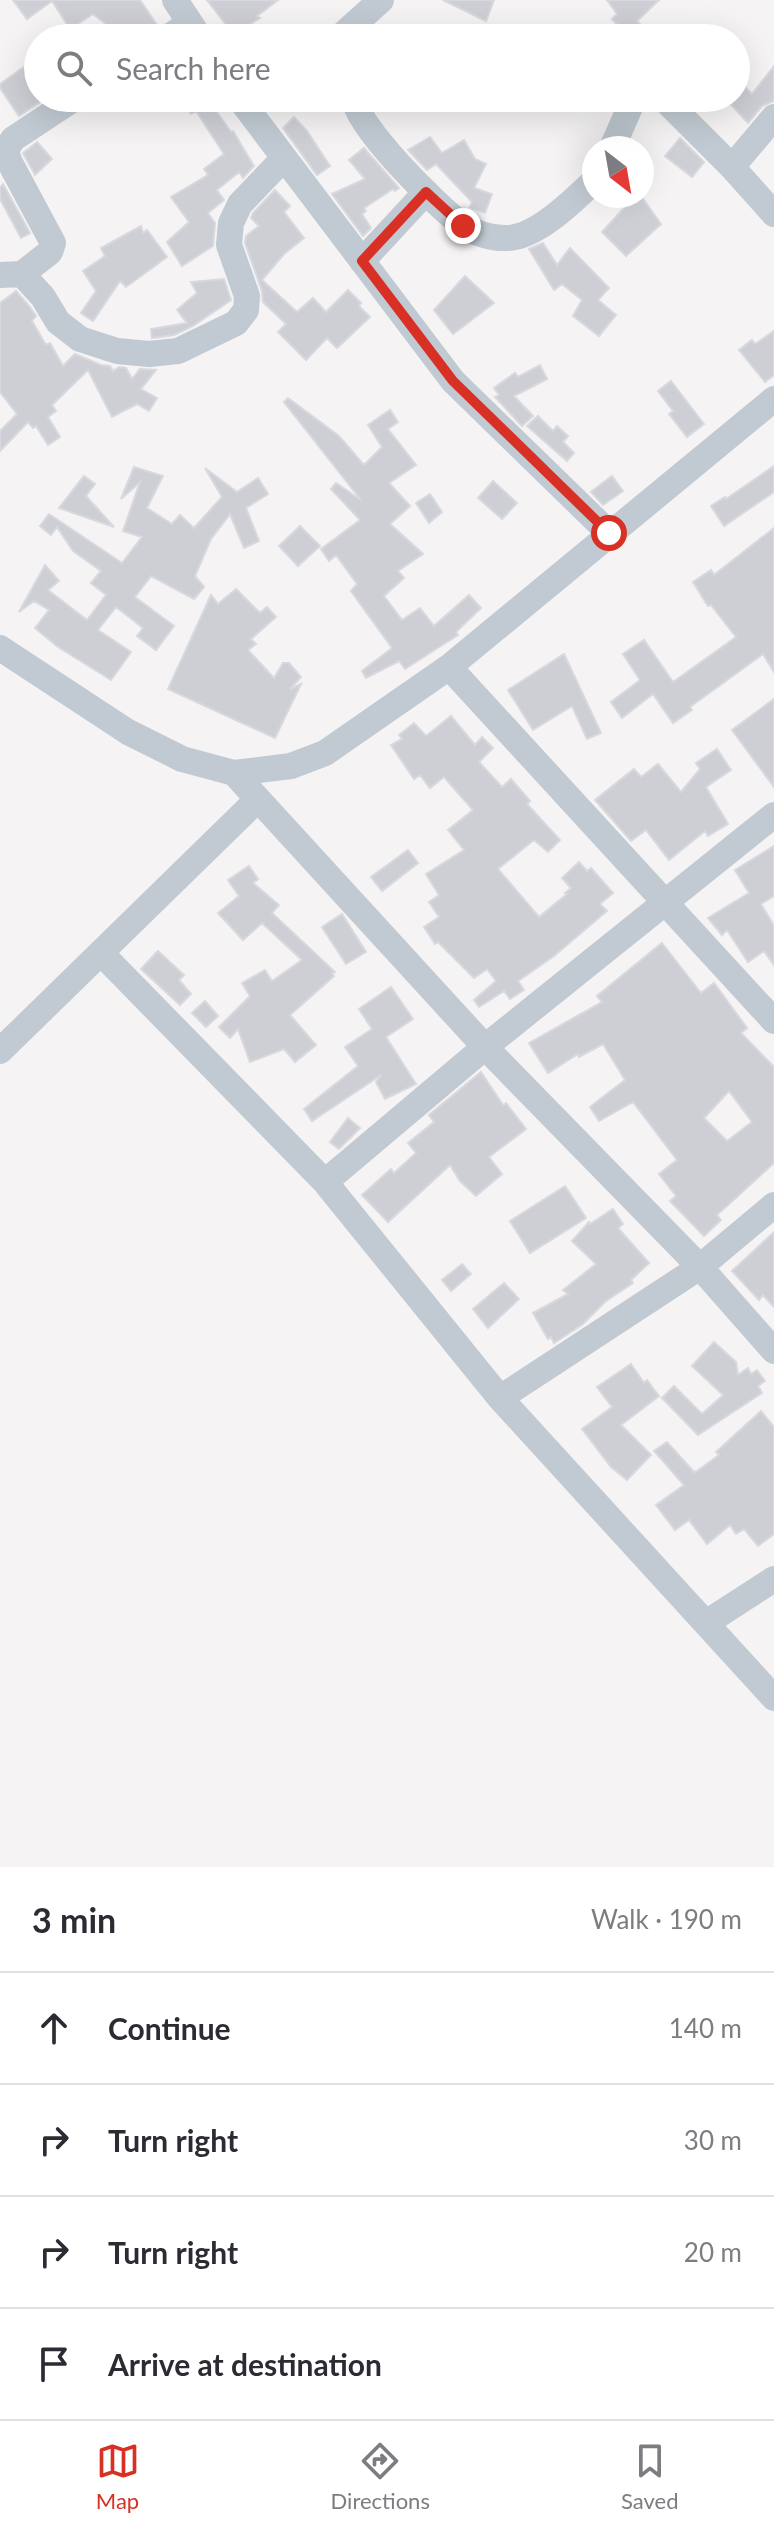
<!DOCTYPE html>
<meta charset="utf-8">
<style>
:root{--surface:#fff;--page:#f7f7f7;--text:#2b2b33;--muted:#7c7c81;--line:#e1e1e2;--accent:#d93025}
body{margin:0;font-family:Lato,sans-serif;background:var(--page);color:var(--text)}
.compass{position:absolute;left:582px;top:136px;width:72px;height:72px;border-radius:50%;background:var(--surface);box-shadow:0 8px 32px #0002;rotate:149deg}
.stop{position:absolute;width:24px;height:24px;margin:-18px;border:6px solid #d93025;border-radius:50%;background:#fff}
.stop.end{background:#d93025;border-color:#fff;box-shadow:0 2px 8px #0008}
.list{margin:0;padding:0;list-style:none}
h2{display:flex;justify-content:space-between;align-items:center;height:104px;margin:0;padding:0 32px;font-size:34px}
h2 small{font-size:26px;font-weight:400;color:var(--muted)}
.list li{display:grid;grid-template-columns:52px 1fr auto;gap:24px;align-items:center;box-sizing:border-box;height:112px;padding:0 32px;border-top:2px solid var(--line)}
.list b{display:block;font-size:30px;white-space:nowrap}
.list em{font-size:26px;font-style:normal;color:var(--muted)}
.icon{flex:none;width:44px;height:44px;fill:none;stroke:currentColor;stroke-width:2;stroke-linecap:round;stroke-linejoin:round}
.map{position:relative;flex:none;width:774px;height:1867px;overflow:hidden}
.search{position:absolute;background:var(--surface);box-shadow:0 8px 32px #0002;left:24px;right:24px;top:24px;height:88px;display:flex;align-items:center;gap:20px;box-sizing:border-box;padding:0 28px;border-radius:44px;color:var(--muted);font-size:30px}
.sheet{height:552px;background:var(--surface)}
nav{display:flex;justify-content:space-around;align-items:center;box-sizing:border-box;height:112px;border-top:2px solid var(--line);background:var(--surface);font-size:22px;color:var(--muted)}
nav a{display:grid;justify-items:center;gap:4px}
nav .on{color:var(--accent)}
.map>svg:first-child{display:block}
.building{fill:#cdcfd5;stroke:#d7d9de;stroke-width:2;fill-rule:evenodd}
.lines{fill:none;stroke-linecap:round;stroke-linejoin:round}
.minor{stroke:#c1cad2;stroke-width:26}
.route{stroke:#d93025;stroke-width:10}
</style>
<div class="map">
<svg width="774" height="1867" viewBox="0 0 774 1867">
<rect width="100%" height="100%" fill="#f5f3f3"/>
<!-- building -->
<path class="building" d="M13,0H140L157,25L138,38H124L93,14L70,29L52,1L27,19Z
M207,0H278L257,16L260,18L234,35Z
M443,0H494L486,21Z
M607,0H659L637,21L646,30L637,38H629L612,19L617,14Z
M31,62L38,73V98H46L19,116L0,88V84Z
M774,66V101L762,106L748,123L725,98H736V77L752,94Z
M180,98H216L210,102L231,132L233,131L254,166L243,178L239,172L217,190L224,200L208,213L215,223L213,246L182,266L167,242L189,222L171,197L208,175L204,169L224,154L196,111L191,114Z
M294,117L307,131L330,166L317,175L283,128Z
M430,137L442,153L464,140L475,159L486,164L474,188L492,194L485,213L470,207L472,202L436,164L427,170L408,150Z
M680,138L704,162L692,177L665,156Z
M37,142L52,159L35,175L23,153Z
M364,148L399,188L395,191L393,189L364,208L366,211L362,214L371,228L363,236L332,194L365,179L349,160Z
M3,184L30,233L21,238L0,199V188Z
M275,190L290,206L284,212L304,238L284,254L262,280L297,312L313,298L326,312L348,290L361,303L359,306L370,317L337,348L327,338L306,360L278,332L286,324L263,302L262,291L245,243L246,236L259,226L251,218L253,213Z
M635,196H641L661,224L626,256L602,232Z
M141,226L143,233L147,230L167,257L126,287L120,281L93,321L81,313L96,291L83,271L105,256L101,248Z
M543,243L557,265L570,248L609,288L598,300L616,315L599,336L573,316L582,300L562,284L554,290L529,249Z
M465,276L494,303L453,334L434,310Z
M224,279L231,300L193,326L174,335L152,338L151,329L187,323L177,310L197,293L191,282Z
M16,291L30,307L36,316L32,321L46,345L50,343L63,366L75,354L101,365L110,366L113,371L119,367L126,368L132,379L140,369L156,370L141,389L157,398L149,411L137,404L112,417L88,370L52,405L56,411L48,417L60,437L48,445L36,426L33,428L28,422L0,451V431L17,414L0,392V303Z
M774,331V375L765,382L739,350L752,340L755,344Z
M540,365L547,379L514,396L533,416L522,426L495,397L499,395L494,388L515,373L518,377Z
M671,381L704,424L687,437L669,414L673,411L658,391Z
M288,398L339,436L364,465L382,447L368,425L390,410L398,422L388,429L416,465L389,483L410,506L390,524L423,554L398,571L404,578L384,596L402,620L420,608L434,626L469,595L481,608L456,632L458,635L405,669L399,661L366,678L362,671L392,648L351,591L357,584L336,555L329,561L321,549L360,520L331,489L336,483L361,500L284,402Z
M538,416L553,431L557,426L568,436L563,442L574,453L567,461L527,426Z
M774,466V492L724,526L711,506L725,497L726,499Z
M134,467L163,476L147,508L172,524L180,515L194,528L222,497L205,468L237,492L258,478L268,494L246,508L259,541L244,548L230,514L211,539L195,576L204,587L194,599L151,576L135,597L174,626L156,650L137,636L143,628L116,607L98,630L131,652L111,680L58,647L35,628L49,610L34,601L19,612L45,565L59,581L48,590L87,620L106,595L91,583L101,571L73,551L57,527L51,535L40,526L49,514L122,563L142,537L123,531L140,482L121,499Z
M84,476L95,484L86,496L114,527L59,508Z
M612,476L623,491L603,505L591,492Z
M493,481L517,503L502,519L478,498Z
M430,494L442,512L429,523L416,503Z
M300,526L320,546L298,566L279,546Z
M774,528V672L763,654L690,707L692,710L673,723L653,694L622,718L611,702L640,680L623,654L644,640L673,682L736,637L711,605L708,606L693,582L711,570L714,575Z
M236,589L260,613L267,607L276,617L251,639L256,644L248,650L274,678L283,663H289L301,677L290,689L301,684L275,738L168,689L211,595L218,604Z
M564,654L601,733L587,739L572,706L533,730L508,690Z
M774,699V787L732,730Z
M451,716L475,745L482,737L493,748L479,762L502,787L511,779L530,801L527,804L560,840L548,852L534,840L498,869L539,917L567,894L565,893L571,888L562,878L579,862L587,871L591,868L613,893L600,904L607,911L554,956L518,981L524,990L510,999L504,991L479,1007L474,1000L496,981L487,969L474,978L438,942L435,944L424,927L439,917L429,902L439,895L426,874L464,850L448,830L473,810L444,777L430,788L420,775L414,779L391,745L402,739L399,735L414,723L426,736Z
M717,749L731,770L706,787L728,824L708,836L705,831L669,860L646,830L631,841L595,800L634,769L641,777L658,764L681,792L700,769L696,763Z
M774,846V896L761,904L774,926V965L764,951L748,962L727,930L722,935L708,918L749,893L735,870Z
M408,850L418,863L382,891L371,877Z
M249,866L258,879L253,883L279,905L272,913L335,972L332,973L334,976L290,1015L316,1045L295,1062L284,1049L250,1062L238,1029L230,1038L219,1027L250,996L242,983L265,970L272,981L302,960L262,923L243,940L218,913L239,896L228,880Z
M342,914L366,952L346,964L322,927Z
M662,943L701,993L714,983L747,1028L741,1033L774,1067V1163L717,1215L721,1220L704,1236L670,1201L676,1196L659,1174L677,1160L633,1102L599,1121L590,1107L625,1080L603,1044L579,1057L578,1054L548,1073L529,1043L602,1002L597,996ZM729,1091L752,1122L727,1141L704,1118Z
M158,951L184,975L179,980L191,994L180,1005L141,969Z
M391,987L413,1019L386,1037L416,1084L385,1099L376,1082L381,1075L312,1121L304,1109L358,1066L345,1047L372,1029L359,1009Z
M205,1001L218,1016L206,1027L192,1013Z
M481,1072L503,1105L506,1103L526,1129L489,1157L502,1174L476,1196L460,1181L450,1165L388,1222L362,1195L391,1169L394,1173L416,1153L408,1143L434,1122L429,1115Z
M348,1118L360,1128L339,1149L330,1142Z
M565,1186L586,1218L530,1253L510,1221Z
M613,1209L623,1224L618,1228L649,1263L631,1280L633,1283L606,1301L583,1324L554,1343L551,1337L548,1339L533,1313L568,1294L563,1290L596,1264L572,1241L589,1222L590,1224Z
M774,1232V1307L763,1295L759,1300L732,1271Z
M462,1264L471,1274L451,1291L442,1280Z
M504,1283L519,1299L488,1328L473,1309Z
M714,1342L736,1362L738,1375L748,1368L751,1374L757,1370L765,1381L758,1386L762,1393L698,1435L662,1398L674,1386L702,1414L720,1398L723,1395L692,1366Z
M631,1364L644,1383L647,1380L659,1396L621,1425L651,1455L627,1480L611,1467L582,1429L612,1407L597,1387Z
M761,1411L774,1427V1534L758,1546L744,1529L736,1534L730,1525L707,1544L689,1520L675,1530L656,1505L684,1485L654,1451L667,1442L694,1472L697,1471L719,1455L716,1452Z"/>
<g class="lines">
<!-- minor -->
<path class="minor" d="M175,0L200,38
M167,38L190,23
M339,38L381,0
M239,98L453,381L609,533
M354,98C356,126 437,206 461,224C473,233 493,239 508,238C537,237 574,200 594,181
M663,98L732,167L774,214
M612,148L634,98
M732,167L774,117
M362,261L426,192
M22,274L43,297L58,322L80,339L117,351L149,354L178,351L236,323L246,310L247,296L229,245L231,223L240,204L283,159
M0,275L22,274L50,252L53,243L9,161L6,150L13,139L75,98
M0,648L128,732L182,759L234,773L291,766L325,753L449,667L774,399
M449,667L774,1021
M234,773L485,1047L700,1267L774,1351
M101,953L325,1182L500,1398L774,1698
M0,1051L258,799
M325,1182L485,1047L774,815
M500,1398L700,1267L774,1205
M706,1623L774,1579"/>
</g>
<g class="lines">
<!-- route -->
<path class="route" d="M463,226L426,192L362,261L453,381L609,533"/>
</g>
</svg>
<svg class="compass" viewBox="-18 -18 36 36"><path d="M0-13l5 13h-10z" fill="#e53935"/><path d="M0 13l5-13h-10z" fill="#7c7c81"/></svg>
<div class="stop" style="left:609px;top:533px"></div>
<div class="stop end" style="left:463px;top:226px"></div>
<div class="search"><svg class="icon" aria-label="search" viewBox="0 0 24 24"><circle cx="10" cy="10" r="6"/><path d="M15 15l6 6"/></svg>Search here</div>
</div>
<section class="sheet">
<h2>3 min<small>Walk · 190 m</small></h2>
<ul class="list">
<li><svg class="icon" aria-label="ahead" viewBox="0 0 24 24"><path d="M12 20V5M6 11l6-6 6 6"/></svg><div><b>Continue</b></div><em>140 m</em></li>
<li><svg class="icon" aria-label="right" viewBox="0 0 24 24"><path d="M7 20v-9h11M14 6l5 5-5 5"/></svg><div><b>Turn right</b></div><em>30 m</em></li>
<li><svg class="icon" aria-label="right" viewBox="0 0 24 24"><path d="M7 20v-9h11M14 6l5 5-5 5"/></svg><div><b>Turn right</b></div><em>20 m</em></li>
<li><svg class="icon" aria-label="arrive" viewBox="0 0 24 24"><path d="M6 21V4h12l-3 4 3 4H6"/></svg><div><b>Arrive at destination</b></div></li>
</ul>
</section>
<nav>
<a class="on"><svg class="icon" aria-label="map" viewBox="0 0 24 24"><path d="M3 6l6-2 6 2 6-2v14l-6 2-6-2-6 2zM9 4v14M15 6v14"/></svg>Map</a>
<a><svg class="icon" aria-label="directions" viewBox="0 0 24 24"><path d="M12 3l9 9-9 9-9-9zM9 14v-3h6M13 9l2 2-2 2"/></svg>Directions</a>
<a><svg class="icon" aria-label="saved" viewBox="0 0 24 24"><path d="M7 4h10v16l-5-4-5 4z"/></svg>Saved</a>
</nav>
